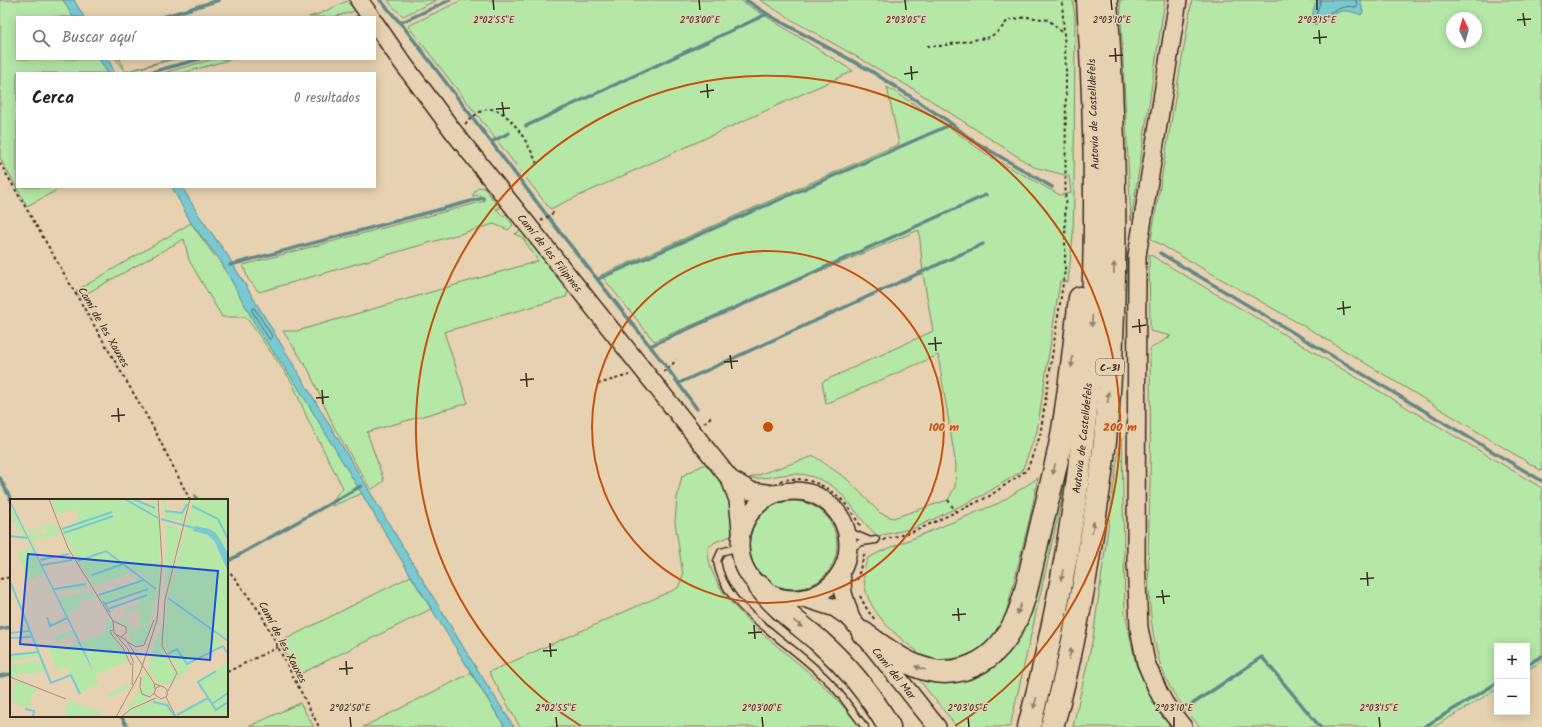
<!DOCTYPE html>
<html lang="es">
<meta charset="utf-8">
<style>
:root{--surface:#fff;--page:#f2f2f2;--text:#202124;--muted:#757577;--line:#e0e0e0}
body{margin:0;font-family:Kalam,sans-serif;background:var(--page);color:var(--text)}
.controls{position:absolute;right:12px;bottom:12px;display:grid;overflow:hidden;border-radius:0px;box-shadow:0 2px 10px #0003}
.controls button{width:36px;height:36px;display:grid;place-items:center;padding:0;border:0;border-bottom:1px solid var(--line);background:var(--surface);color:var(--text);font:20px sans-serif}
.compass{position:absolute;left:1446px;top:12px;width:36px;height:36px;border-radius:50%;background:var(--surface);box-shadow:0 2px 10px #0003;rotate:355deg}
.list{margin:0;padding:0;list-style:none}
h2{display:flex;justify-content:space-between;align-items:center;height:52px;margin:0;padding:0 16px;font-size:17px}
h2 small{font-size:13px;font-weight:400;color:var(--muted)}
.icon{flex:none;width:22px;height:22px;fill:none;stroke:currentColor;stroke-width:2;stroke-linecap:round;stroke-linejoin:round}
.map{position:relative;flex:none;width:1542px;height:727px;overflow:hidden}
.search{position:absolute;background:var(--surface);box-shadow:0 2px 10px #0003;left:16px;top:16px;width:360px;height:44px;display:flex;align-items:center;gap:10px;box-sizing:border-box;padding:0 14px;border-radius:0px;color:var(--muted);font-size:15px}
.panel{position:absolute;background:var(--surface);box-shadow:0 2px 10px #0003;left:16px;top:72px;width:360px;height:116px;border-radius:0px}
.map>svg:first-child{display:block}
.green{fill:#b5e7a7;stroke:#788862;fill-rule:evenodd}
.water{fill:#78c9d1;stroke:#608989}
.lines{fill:none;stroke-linecap:round;stroke-linejoin:round}
.shore{stroke:#536a66;stroke-width:1}
.stream{stroke:#608989;stroke-width:3.5}
.lane-casing{stroke:#3b2a1e;stroke-width:9}
.secondary-casing{stroke:#3b2a1e;stroke-width:20}
.highway-casing{stroke:#3b2a1e;stroke-width:25}
.path{stroke:#3b2a1e;stroke-width:2;stroke-dasharray:3 3;stroke-linecap:butt}
.lane{stroke:#e6d2b0;stroke-width:6}
.secondary{stroke:#e6d2b0;stroke-width:17}
.highway{stroke:#e6d2b0;stroke-width:22}
.oneway{fill:#907e67}
.ticks{fill:none;stroke:#3b2a1e;stroke-width:1.5}
.ring{fill:none;stroke:#c55010;stroke-width:2}
.labels{text-anchor:middle;stroke-width:3;stroke-linejoin:round;paint-order:stroke}
.shield{fill:#e6d2b0;stroke:#6e5c4a;stroke-width:1}
.shield-label{font-size:10px;font-weight:bold;fill:#3b2a1e}
.street-label{font-size:11px;fill:#3b2a1e;stroke:#e6d2b0}
.inset-river{fill:none;stroke:#78c9d1;stroke-width:2}
.inset-road{fill:none;stroke:#a28f76;stroke-width:1}
.view{fill:#1d4ed8;fill-opacity:0.15;stroke:#1d4ed8;stroke-width:2}
.inset-edge{fill:none;stroke:#3b2a1e;stroke-width:2}
.ticks-label{font-size:10px;text-anchor:middle;fill:#3b2a1e;stroke:#e6d2b0;stroke-width:3;stroke-linejoin:round;paint-order:stroke}
.centre{fill:#c55010;stroke:#e6d2b0;stroke-width:2}
.ring-label{font-size:12px;text-anchor:middle;font-weight:bold;fill:#c55010;stroke:#e6d2b0;stroke-width:3;stroke-linejoin:round;paint-order:stroke}
</style>
<div class="map">
<svg width="1542" height="727" viewBox="0 0 1542 727">
<rect width="100%" height="100%" fill="#e6d2b0"/>
<filter id="ink" filterUnits="userSpaceOnUse"><feTurbulence type="fractalNoise" baseFrequency=".025" numOctaves="2"/><feDisplacementMap in="SourceGraphic" scale="8" xChannelSelector="R" yChannelSelector="G"/><feConvolveMatrix kernelMatrix="1 2 1 2 8 2 1 2 1" color-interpolation-filters="sRGB"/></filter>
<g filter="url(#ink)">
<!-- green -->
<path class="green" d="M0,0H64L74,17H17V59H100L108,73H17V187H63L27,206L0,158Z
M388,0H437L403,16L392,6Z
M462,0H740L853,71L550,209L408,26Z
M760,0H1073L1075,17L1074,193L1073,235L1068,282L1060,281L1037,431L1022,471L985,494L915,528L878,536C852,515 848,486 810,476C806,475 802,474 798,474C782,473 766,480 749,478L814,456L847,479L880,513L893,518L948,500L955,487L956,466L938,355L826,404L822,382L933,331L923,274L919,230L654,341L601,275L899,144L887,87L941,121L989,156L1060,195L1071,193L1069,176L1034,167L910,87L792,20Z
M1120,0H1165L1131,221Z
M1192,0H1542V471L1316,333L1151,239ZM1452,18H1476V42H1452Z
M347,1L355,11L334,17H309L319,14Z
M116,59H120L125,72L169,59H175L125,72Z
M214,59H232L183,73H163Z
M478,187L484,188L500,208L496,209L503,216L506,214L513,225L508,230L494,224L259,292L248,279L243,265L485,201L480,195L472,196Z
M191,223L259,318L363,493L332,506L337,494L343,488L308,420L292,382L246,317H222L189,260L184,239L80,297L76,291Z
M522,230L569,289L566,297L444,332L468,403L367,432L384,481L371,490L334,427L308,369L283,331H297L538,261L523,238L515,234Z
M1149,254L1542,488V661L1527,670V646H1497V689L1434,727H1201L1199,726C1188,712 1175,698 1167,681C1142,630 1149,540 1150,483C1151,438 1150,394 1150,349L1171,336L1150,331Z
M1076,384L1061,503L1010,727H957L916,676L997,660Z
M1122,438L1125,613L1136,665L1159,713L1171,727H1073L1093,638L1118,455Z
M707,463C714,472 724,481 729,491C733,500 735,526 731,536L715,542L708,548C706,599 779,645 813,676C830,691 846,709 860,727H520L489,672L678,588L683,575L675,522L677,498L682,476Z
M1038,478L1031,513L1003,626L982,649L958,658L934,660L917,658V651C888,630 852,597 868,558L882,551L999,503Z
M749 545a44 44 0 1 1 88 0a44 44 0 1 1-88 0Z
M411,576L431,609L296,676L280,642Z
M471,673L505,727H363Z
M300,703L314,727H248Z"/>
<!-- water -->
<path class="water" d="M63,0H74L84,17H73Z
M1317,0H1360L1363,12L1361,15C1352,11 1338,7 1332,18L1322,21L1315,26C1311,16 1313,9 1317,0Z
M99,59H108L115,73H108Z
M172,187H182L198,214L228,256L465,650L514,727H505L411,576L296,384L260,333L220,260L191,223Z"/>
<g class="lines">
<!-- shore -->
<path class="shore" d="M1321,0L1317,11V17L1319,18C1332,13 1341,4 1356,7L1357,6L1356,0
M253,308L255,309L272,336L271,339H269L252,311Z"/>
<!-- stream -->
<path class="stream" d="M380,0L403,26L552,222L665,365L697,409
M746,0L772,17L871,71L948,121L972,140L1052,187
M163,17L219,0
M356,17H357
M400,23L450,0
M148,73L200,59
M526,126L767,14
M491,142L509,133
M1160,253L1542,481
M230,265L483,198
M598,279L952,124
M650,346L986,195
M679,383L983,244
M0,478L11,500
M195,496L197,500
M227,555L230,560L361,486
M0,629L11,627
M1527,665L1542,656
M0,676L11,674
M1191,705L1262,657L1320,727
M121,716L127,727
M1424,727L1497,683"/>
<!-- lane casing -->
<g class="lane-casing">
<path id="lane" d="M847,531L868,540
M739,547L721,552L717,561C722,596 753,617 778,638C796,652 818,669 833,686C845,699 854,714 865,727
M848,549L862,542L876,540"/>
</g>
<!-- secondary casing -->
<g class="secondary-casing">
<g id="secondary">
<path d="M359,0L371,17"/>
<path d="M1178,0L1137,256L1136,560L1139,628L1146,663L1158,691L1165,704L1183,727"/>
<path id="s1" d="M375,23L399,58L453,131L730,479L738,500L741,530"/>
<path d="M730,479L751,491L774,494"/>
<circle cx="794" cy="545" r="54"/>
<path d="M841,572L843,593L851,619"/>
<path id="s2" d="M804,598L835,608L851,619L937,727"/>
</g>
</g>
<!-- highway casing -->
<g class="highway-casing">
<g id="highway">
<path d="M760,587C779,610 798,623 819,641C847,666 871,695 889,727"/>
<path d="M863,633C890,652 920,677 955,671C979,667 998,652 1010,631C1025,607 1029,575 1036,548C1045,509 1056,469 1063,430C1070,386 1075,342 1080,298"/>
<path id="s3" d="M1029,727C1060,608 1081,484 1090,361C1098,241 1096,120 1088,0"/>
<path d="M1052,727C1067,676 1077,624 1086,572C1093,529 1100,485 1105,441C1119,295 1116,147 1106,0"/>
</g>
</g>
<!-- path -->
<path class="path" d="M927,46H940L990,37L1000,30L1008,20L1028,17L1049,20L1062,33
M465,124C472,118 481,108 491,109C511,110 530,147 537,164
M0,163L153,427L190,500
M541,221L556,211
M663,372L673,364L675,359
M598,384L629,375
M704,423L712,416
M780,481C807,473 836,489 851,511C855,516 857,522 862,527
M948,500L956,512
M883,540L915,531L988,497L1027,470L1040,436L1065,270L1066,68L1062,0
M227,568L260,612L319,727
M0,579L11,577
M857,580L865,552
M860,596L868,611L876,621
M227,672L278,647"/>
<!-- lane -->
<use href="#lane" class="lane"/>
<!-- secondary -->
<use href="#secondary" class="secondary"/>
<!-- highway -->
<use href="#highway" class="highway"/>
</g>
<!-- one-way arrows -->
<defs><path id="oneway-solid" d="M-6-.8H1V-3.2L6.5 0L1 3.2V.8H-6Z"/></defs>
<g class="oneway">
<use href="#oneway-solid" transform="translate(1114 268) rotate(-88)"/>
<use href="#oneway-solid" transform="translate(1092 321) rotate(93)"/>
<use href="#oneway-solid" transform="translate(1072 362) rotate(97)"/>
<use href="#oneway-solid" transform="translate(1108 397) rotate(-86)"/>
<use href="#oneway-solid" transform="translate(1054 469) rotate(103)"/>
<use href="#oneway-solid" transform="translate(1093 527) rotate(-81)"/>
<use href="#oneway-solid" transform="translate(1062 575) rotate(100)"/>
<use href="#oneway-solid" transform="translate(1019 609) rotate(111)"/>
<use href="#oneway-solid" transform="translate(798 624) rotate(39)"/>
<use href="#oneway-solid" transform="translate(1070 654) rotate(-78)"/>
<use href="#oneway-solid" transform="translate(920 668) rotate(-160)"/>
<use href="#oneway-solid" transform="translate(1035 703) rotate(105)"/>
</g>
</g>
<!-- ticks -->
<path class="ticks" d="M493,0L494,10M699,0L700,10M905,0L906,10M1111,0L1112,10M1317,0V10M1523,13L1525,26M1517,20L1531,19M1319,30L1320,44M1313,38L1327,37M1115,48L1116,62M1109,56L1123,55M911,66L912,80M904,74L918,72M707,84L708,98M700,92L714,90M502,102L504,116M496,109L510,108M1343,301L1344,315M1337,309L1351,307M1139,319L1140,333M1132,327L1146,325M935,337L936,351M928,344L942,343M730,355L732,369M724,362L738,361M526,373L527,387M520,380L534,379M322,390L323,404M316,398L329,397M118,408L119,422M111,416L125,415M1367,572L1368,586M1360,579L1374,578M1162,590L1164,604M1156,597L1170,596M958,608L959,621M952,615L966,614M754,625L755,639M748,633L762,632M550,643L551,657M543,651L557,650M346,661L347,675M339,669L353,668M350,717L351,727M556,717L557,727M762,717L763,727M968,717L969,727M1174,717V727M1379,717L1380,727"/>
<!-- distance rings -->
<g class="ring">
<circle cx="768" cy="427" r="176"/>
<path d="M581 726A352 352 0 1 1 955 726"/>
</g>
<g class="labels">
<!-- shield labels -->
<rect class="shield" x="1096" y="359" width="28" height="16" rx="3"/>
<g class="shield-label">
<text x="1110" y="371">C-31</text>
</g>
<!-- street labels -->
<g class="street-label">
<text transform="translate(1093 114) rotate(-92)" y="4">Autovia de Castelldefels</text>
<text dy="4" stroke="none"><textPath href="#s1" startOffset="289">Camí de les Filipines</textPath></text>
<text transform="translate(104 327) rotate(60)" y="4">Camí de les Xauxes</text>
<text dy="4" stroke="none"><textPath href="#s3" startOffset="294">Autovia de Castelldefels</textPath></text>
<text transform="translate(283 642) rotate(62)" y="4">Camí de les Xauxes</text>
<text dy="4" stroke="none"><textPath href="#s2" startOffset="121">Camí del Mar</textPath></text>
</g>
</g>
<!-- overview -->
<g transform="translate(10 499)">
<rect width="218" height="218" fill="#e6d2b0"/>
<path d="M42,0H114L149,21V91L139,124L121,131L114,123L105,122L114,120L123,129L130,127V109L116,114L115,111L130,106L129,94L95,104L89,96L127,83V75L147,91L148,88L96,51L68,61L51,30L68,24V11L79,8L46,15ZM116,0H123L144,10L145,8L125,0L143,6V0H146L148,19ZM152,0H155L157,11L172,13L175,0H179L173,22L155,19ZM183,0H218V38L215,35L218,54L204,31L185,27L184,30V32L202,39L216,65L218,73V141L158,97ZM0,4L9,23L17,38H12V31L6,30V23H0ZM45,24L50,36L22,41L25,49L54,45L24,50L17,36L36,35L37,32L34,29L17,34L16,31ZM155,24L171,31L155,95L156,59ZM20,47L35,74L19,81L8,55ZM95,53L123,73L84,87L68,63ZM75,83L78,89L46,92L75,85ZM80,89L85,98L69,101L71,110L59,112V120L49,99L81,93ZM157,99L204,133L213,147L180,164V170L171,176L167,185L168,170L154,149L156,111L158,109ZM100,120L102,129L99,131L119,161L85,176L89,185L70,194L63,176L58,177L57,167L38,174L46,169L38,148L48,145L50,151L69,143L84,173L71,143L95,135L97,121ZM152,121L151,149L166,175L161,184L157,186L148,184L138,170ZM141,125L135,143L126,147L122,144L119,133ZM63,131L65,135L47,142L46,137ZM27,153L29,158L0,161V155ZM32,162L35,173L7,175L5,180L0,177V175L6,174H0V165ZM218,163V218H167L166,214L198,198L187,182ZM136,173L144,187L141,196L134,194L131,185ZM6,181L28,191L21,197L20,210L4,204L2,197ZM120,183L118,190L98,199L97,196ZM129,190L140,199L117,211L125,198ZM57,201L77,208L92,213L90,218H55ZM145,201L157,205L165,218H115L122,211Z" fill="#b5e7a7"/>
<path d="M0,1L77,157L83,173L0,4ZM185,27L200,30L206,34L218,54V73L205,43L198,36L183,32Z" fill="#78c9d1"/>
<path class="inset-river" d="M115,0L148,19M123,0L145,9M182,7L208,20L218,40M155,12L172,14L177,5M151,20L184,29M52,30L102,13M54,34L103,17M0,37L17,39M30,61L59,55M68,62L96,52L146,90M32,66L62,61M82,76L113,65M0,82L41,184L61,176L70,195M44,90L76,85M89,96L134,81M158,99L218,142M93,102L100,113M95,105L138,90M98,110L137,96M37,118L40,127L57,119M0,134L19,132M0,139L21,138M158,155L167,150L177,165L213,147L218,155M0,156L29,153M206,172L188,183L206,211L218,203M143,203L157,206L164,217M202,205L218,194M15,210L24,212L23,218M167,216L198,199"/>
<path class="inset-road" d="M39,0L58,49L103,122L104,134L116,141L144,184L145,190M103,122L116,128V134L111,138M103,131L100,132L102,136L113,149L121,166M106,136L118,150L123,162L122,186M118,143L126,148L134,146L144,121M0,178L56,200M131,178L130,188L132,195L140,198L144,194M145,185L154,188L157,191V197L151,200L144,195L146,189L150,187M158,192L167,174L152,147L155,101L180,0M156,198L166,218M106,218L130,174L147,121L152,62L148,0M111,218L121,210L146,199"/>
<path class="view" d="M18,55L208,72L200,161L10,145Z"/>
<rect width="218" height="218" class="inset-edge"/>
</g>
<g class="ticks-label">
<text x="494" y="23">2°02'55"E</text>
<text x="700" y="23">2°03'00"E</text>
<text x="906" y="23">2°03'05"E</text>
<text x="1112" y="23">2°03'10"E</text>
<text x="1317" y="23">2°03'15"E</text>
<text x="350" y="711">2°02'50"E</text>
<text x="556" y="711">2°02'55"E</text>
<text x="762" y="711">2°03'00"E</text>
<text x="968" y="711">2°03'05"E</text>
<text x="1174" y="711">2°03'10"E</text>
<text x="1379" y="711">2°03'15"E</text>
</g>
<circle cx="768" cy="427" r="6" class="centre"/>
<g class="ring-label">
<text x="944" y="431">100 m</text>
<text x="1120" y="431">200 m</text>
</g>
</svg>
<div class="controls">
<button>+</button>
<button>−</button>
</div>
<svg class="compass" viewBox="-18 -18 36 36"><path d="M0-13l5 13h-10z" fill="#e53935"/><path d="M0 13l5-13h-10z" fill="#757577"/></svg>
<div class="search"><svg class="icon" aria-label="search" viewBox="0 0 24 24"><circle cx="10" cy="10" r="6"/><path d="M15 15l6 6"/></svg>Buscar aquí</div>
<section class="panel">
<h2>Cerca<small>0 resultados</small></h2>
<ul class="list">
</ul>
</section>
</div>
